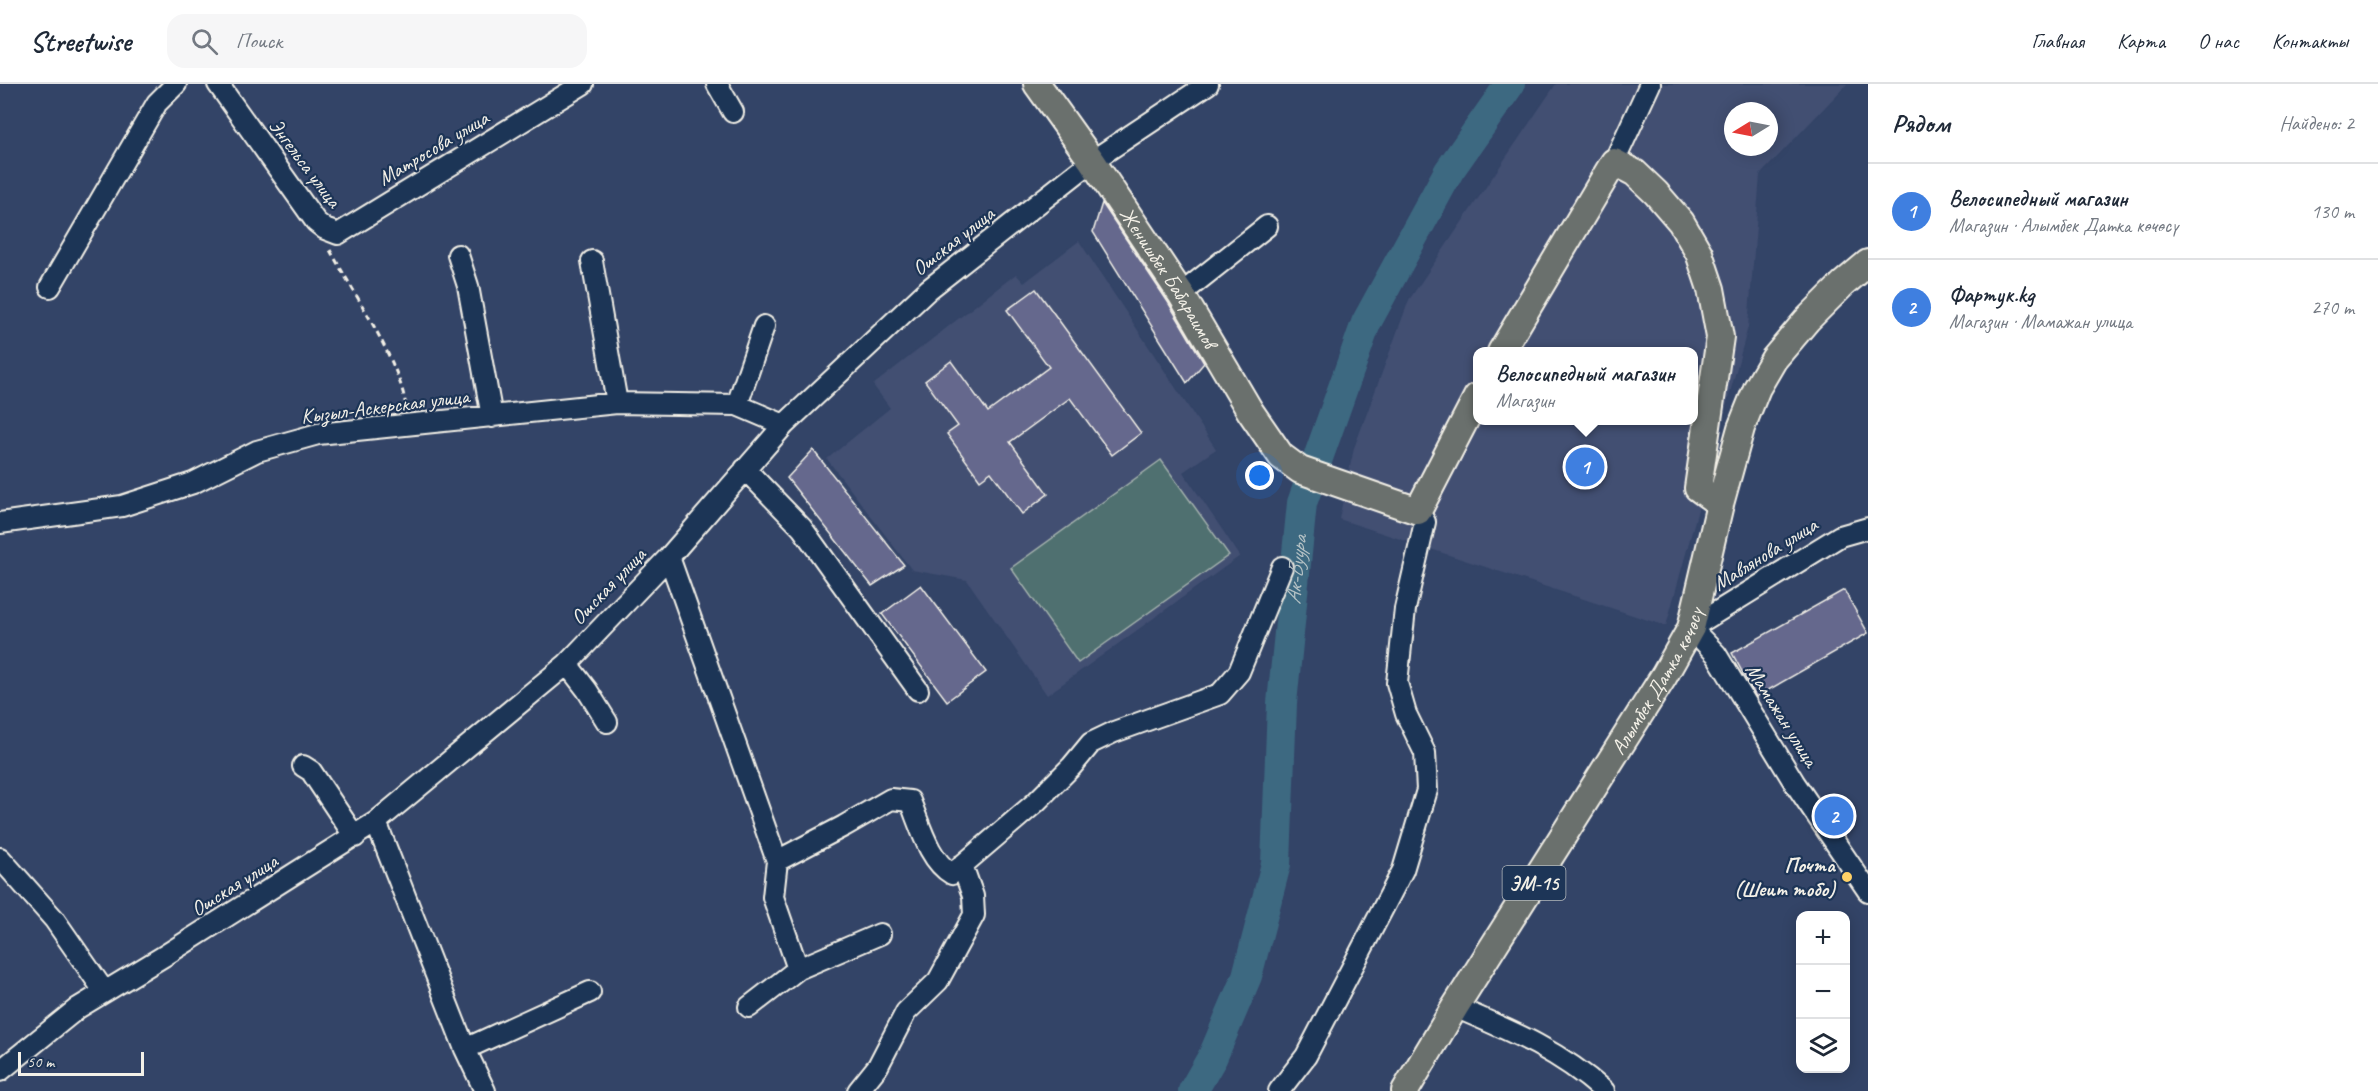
<!DOCTYPE html>
<html lang="ru">
<meta charset="utf-8">
<style>
:root{--surface:#fff;--page:#f6f6f7;--text:#1f2937;--muted:#747a83;--line:#e0e1e3;--accent:#84754c}
body{margin:0;font-family:Caveat,sans-serif;background:var(--page);color:var(--text)}
.controls{position:absolute;right:18px;bottom:18px;display:grid;overflow:hidden;border-radius:12px;box-shadow:0 3px 15px #0003}
.controls button{width:54px;height:54px;display:grid;place-items:center;padding:0;border:0;border-bottom:2px solid var(--line);background:var(--surface);color:var(--text);font:30px sans-serif}
.compass{position:absolute;left:1724px;top:18px;width:54px;height:54px;border-radius:50%;background:var(--surface);box-shadow:0 3px 15px #0003;rotate:260deg}
.scale{position:absolute;left:18px;bottom:15px;width:126px;box-sizing:border-box;padding-left:6px;border:3px solid #f4f1e8;border-top:0;font-size:16px;line-height:21px;white-space:nowrap;color:#f4f1e8;-webkit-text-stroke:4px #1d3557;paint-order:stroke}
.you{position:absolute;left:1260px;top:392px;width:21px;height:21px;margin:-15px;border:4px solid #fff;border-radius:50%;background:#1a73e8;box-shadow:0 0 0 9px #1a73e833}
.badge{display:grid;place-items:center;width:39px;height:39px;border-radius:50%;background:var(--accent);color:#fff;font-size:20px;font-weight:700}
.pin{position:absolute;translate:-50% -50%;border:3px solid #fff;box-shadow:0 2px 6px #0006}
.popup{position:absolute;left:1473px;top:263px;width:225px;height:78px;box-sizing:border-box;display:grid;place-content:center;border-radius:12px;background:var(--surface);filter:drop-shadow(0 2px 4px #0005);font-size:20px;white-space:nowrap;color:var(--muted)}
.popup b{font-size:22px;color:var(--text)}
.popup::after{content:'';position:absolute;left:50%;top:100%;margin-left:-12px;border:12px solid transparent;border-top-color:var(--surface)}
.list{margin:0;padding:0;list-style:none}
h2{display:flex;justify-content:space-between;align-items:center;height:78px;margin:0;padding:0 24px;font-size:26px}
h2 small{font-size:20px;font-weight:400;color:var(--muted)}
.list li{display:grid;grid-template-columns:39px 1fr auto;gap:18px;align-items:center;box-sizing:border-box;height:96px;padding:0 24px;border-top:2px solid var(--line)}
.list b{display:block;font-size:22px;white-space:nowrap}
.list p{margin:0;font-size:20px;white-space:nowrap;color:var(--muted)}
.list em{font-size:20px;font-style:normal;color:var(--muted)}
.icon{flex:none;width:33px;height:33px;fill:none;stroke:currentColor;stroke-width:2;stroke-linecap:round;stroke-linejoin:round}
.map{position:relative;flex:none;width:1868px;height:1007px;overflow:hidden}
header{display:flex;align-items:center;gap:36px;box-sizing:border-box;height:84px;padding:0 30px;background:var(--surface);border-bottom:2px solid var(--line)}
header strong{font-size:28px}
nav{display:flex;gap:33px;margin-inline-start:auto;font-size:21px}
.search{width:420px;height:54px;background:var(--page);display:flex;align-items:center;gap:15px;box-sizing:border-box;padding:0 21px;border-radius:18px;color:var(--muted);font-size:22px}
main{display:flex}
aside{flex:1;background:var(--surface)}
.map>svg:first-child{display:block}
.built{fill:#424f72;fill-rule:evenodd}
.green{fill:#4f7070;stroke:#a2b0ac;stroke-width:1.5}
.lines{fill:none;stroke-linecap:round;stroke-linejoin:round}
.river{stroke:#3d6981;stroke-width:30}
.building{fill:#65688d;stroke:#f4f1e8;stroke-width:1.5}
.minor-casing{stroke:#f4f1e8;stroke-width:24}
.major-casing{stroke:#f4f1e8;stroke-width:30}
.path{stroke:#f4f1e8;stroke-width:3;stroke-dasharray:6 4.5;stroke-linecap:butt}
.minor{stroke:#1d3557;stroke-width:20}
.major{stroke:#6b706d;stroke-width:26}
.poi-dot{fill:#ffd166;stroke:#1d3557;stroke-width:2}
.labels{text-anchor:middle;stroke-width:4.5;stroke-linejoin:round;paint-order:stroke}
.shield{fill:#1d3557;stroke:#b4b9bc;stroke-width:1.5}
.shield-label{font-size:20px;font-weight:bold;fill:#f4f1e8}
.street-label{font-size:21px;fill:#f4f1e8;stroke:#1d3557}
.poi-label{font-size:21px;font-weight:bold;fill:#f4f1e8;stroke:#1d3557;text-anchor:end}
.water-label{font-size:22px;font-style:italic;fill:#b4c1c4;stroke:#1d3557}
</style>
<header>
<strong>Streetwise</strong>
<div class="search"><svg class="icon" aria-label="search" viewBox="0 0 24 24"><circle cx="10" cy="10" r="6"/><path d="M15 15l6 6"/></svg>Поиск</div>
<nav><a>Главная</a><a>Карта</a><a>О нас</a><a>Контакты</a></nav>
</header>
<main>
<div class="map">
<svg width="1868" height="1007" viewBox="0 0 1868 1007">
<rect width="100%" height="100%" fill="#334467"/>
<filter id="ink" filterUnits="userSpaceOnUse"><feTurbulence type="fractalNoise" baseFrequency=".0167" numOctaves="2"/><feDisplacementMap in="SourceGraphic" scale="12" xChannelSelector="R" yChannelSelector="G"/><feConvolveMatrix kernelMatrix="1 2 1 2 8 2 1 2 1" color-interpolation-filters="sRGB"/></filter>
<g filter="url(#ink)">
<!-- built -->
<path class="built" d="M1556,0H1847L1760,91L1748,243L1666,542L1339,435L1354,364L1409,216ZM1733,27H1769V63H1733ZM1477,268H1693V336H1477Z
M1079,157L1216,365L1183,388L1240,472L1047,611L967,496L912,486L827,375L890,324L873,301L1016,190L1024,199Z"/>
<!-- green -->
<path class="green" d="M1161,376L1229,471L1078,579L1011,484Z"/>
<g class="lines">
<!-- river -->
<path class="river" id="s1" d="M1193,1007L1213,972L1247,892L1276,780L1282,619L1302,419L1366,239L1449,87L1510,0"/>
</g>
<!-- building -->
<path class="building" d="M1102,119L1168,218L1204,279L1187,299L1093,148Z
M1036,205L1141,349L1112,371L1070,314L1010,358L1048,410L1022,430L991,388L980,396L947,350L958,342L925,297L951,277L988,328L1049,283L1007,226Z
M813,366L904,481L872,502L787,394Z
M921,501L986,588L947,617L882,530Z
M1844,506L1868,549L1756,613L1732,569Z"/>
<g class="lines">
<!-- minor casing -->
<g class="minor-casing">
<path id="minor" d="M218,0L316,138L325,145L338,150L583,0
M717,0L733,28
M1614,78L1650,0
M458,171L468,202L492,333
M592,177L617,319
M50,203L157,19L176,0
M1181,210L1267,142
M737,321L764,242
M745,385L802,444L918,606
M0,439L122,422L193,399L257,367L318,350L617,319L737,321L784,341
M1868,444L1840,452L1691,544L1716,570L1794,698L1868,807
M669,473L777,777L844,742L891,715L910,717C920,741 929,777 952,790L1035,719L1072,682L1091,659L1114,648L1220,610L1239,588L1282,483
M567,580L587,606L607,638
M303,682L311,687L355,753
M376,738L465,965L485,1007
M0,774L54,835L104,907
M777,777L773,813L798,885
M749,923L798,885L880,850
M1455,923C1511,947 1558,966 1604,1007
M465,965L590,908
M0,987L78,924L164,872L376,738L567,580L669,473L784,341L929,205L1092,77L1208,0
M858,1007L878,982L906,928L938,897L974,831L973,812L962,781
M1279,1007L1306,972L1403,786L1427,706L1425,669L1406,630L1397,599L1405,525L1425,438L1418,427"/>
</g>
<!-- major casing -->
<g class="major-casing">
<g id="major">
<path id="s2" d="M1037,0L1092,77L1181,210L1250,327L1281,372L1300,386L1418,427L1477,313"/>
<path d="M1501,268L1614,78L1635,89L1656,109L1681,138L1699,169L1711,205L1720,253L1698,404L1720,420"/>
<path id="s3" d="M1405,1007L1455,923L1664,592L1691,544L1720,420L1741,344L1757,304L1774,275L1807,236L1843,200L1868,179"/>
</g>
</g>
<!-- path -->
<path class="path" d="M330,166C352,206 402,281 406,324"/>
<!-- minor -->
<use href="#minor" class="minor"/>
<!-- major -->
<use href="#major" class="major"/>
</g>
</g>
<!-- markers -->
<circle class="poi-dot" cx="1847" cy="793" r="6"/>
<g class="labels">
<!-- shield labels -->
<rect class="shield" x="1502.5" y="782" width="63" height="34" rx="4.5"/>
<g class="shield-label">
<text x="1534" y="806">ЭМ-15</text>
</g>
<!-- street labels -->
<g class="street-label">
<text transform="translate(433 64) rotate(-31)" y="7">Матросова улица</text>
<text transform="translate(305 79) rotate(53)" y="7">Энгельса улица</text>
<text transform="translate(953 157) rotate(-38)" y="7">Ошская улица</text>
<text dy="7" stroke="none"><textPath href="#s2" startOffset="234">Женишбек Бабараимов</textPath></text>
<text transform="translate(385 322) rotate(-7)" y="7">Кызыл-Аскерская улица</text>
<text transform="translate(1765 470) rotate(-32)" y="7">Мавлянова улица</text>
<text transform="translate(608 502) rotate(-46)" y="7">Ошская улица</text>
<text dy="7" stroke="none"><textPath href="#s3" startOffset="482">Алымбек Датка көчөсү</textPath></text>
<text transform="translate(1782 631) rotate(58)" y="7">Мамажан улица</text>
<text transform="translate(234 801) rotate(-32)" y="7">Ошская улица</text>
</g>
<!-- poi labels -->
<g class="poi-label">
<text x="1835" y="788">Почта<tspan x="1835" dy="24">(Шеит тобо)</tspan></text>
</g>
<!-- water labels -->
<g class="water-label">
<text dy="8" stroke="none"><textPath href="#s1" startOffset="538">Ак-Буура</textPath></text>
</g>
</g>
</svg>
<div class="controls">
<button>+</button>
<button>−</button>
<button><svg class="icon" aria-label="layers" viewBox="0 0 24 24"><path d="M12 4l9 5-9 5-9-5zM3 14l9 5 9-5"/></svg></button>
</div>
<svg class="compass" viewBox="-18 -18 36 36"><path d="M0-13l5 13h-10z" fill="#e53935"/><path d="M0 13l5-13h-10z" fill="#747a83"/></svg>
<div class="scale">50 m</div>
<div class="you"></div>
<div class="pin badge" style="left:1585px;top:383px;background:#3f7fe0">1</div>
<div class="popup"><b>Велосипедный магазин</b>Магазин</div>
<div class="pin badge" style="left:1834px;top:732px;background:#3f7fe0">2</div>
</div>
<aside>
<h2>Рядом<small>Найдено: 2</small></h2>
<ul class="list">
<li><span class="badge" style="background:#3f7fe0">1</span><div><b>Велосипедный магазин</b><p>Магазин · Алымбек Датка көчөсү</p></div><em>130 m</em></li>
<li><span class="badge" style="background:#3f7fe0">2</span><div><b>Фартук.kg</b><p>Магазин · Мамажан улица</p></div><em>270 m</em></li>
</ul>
</aside>
</main>
